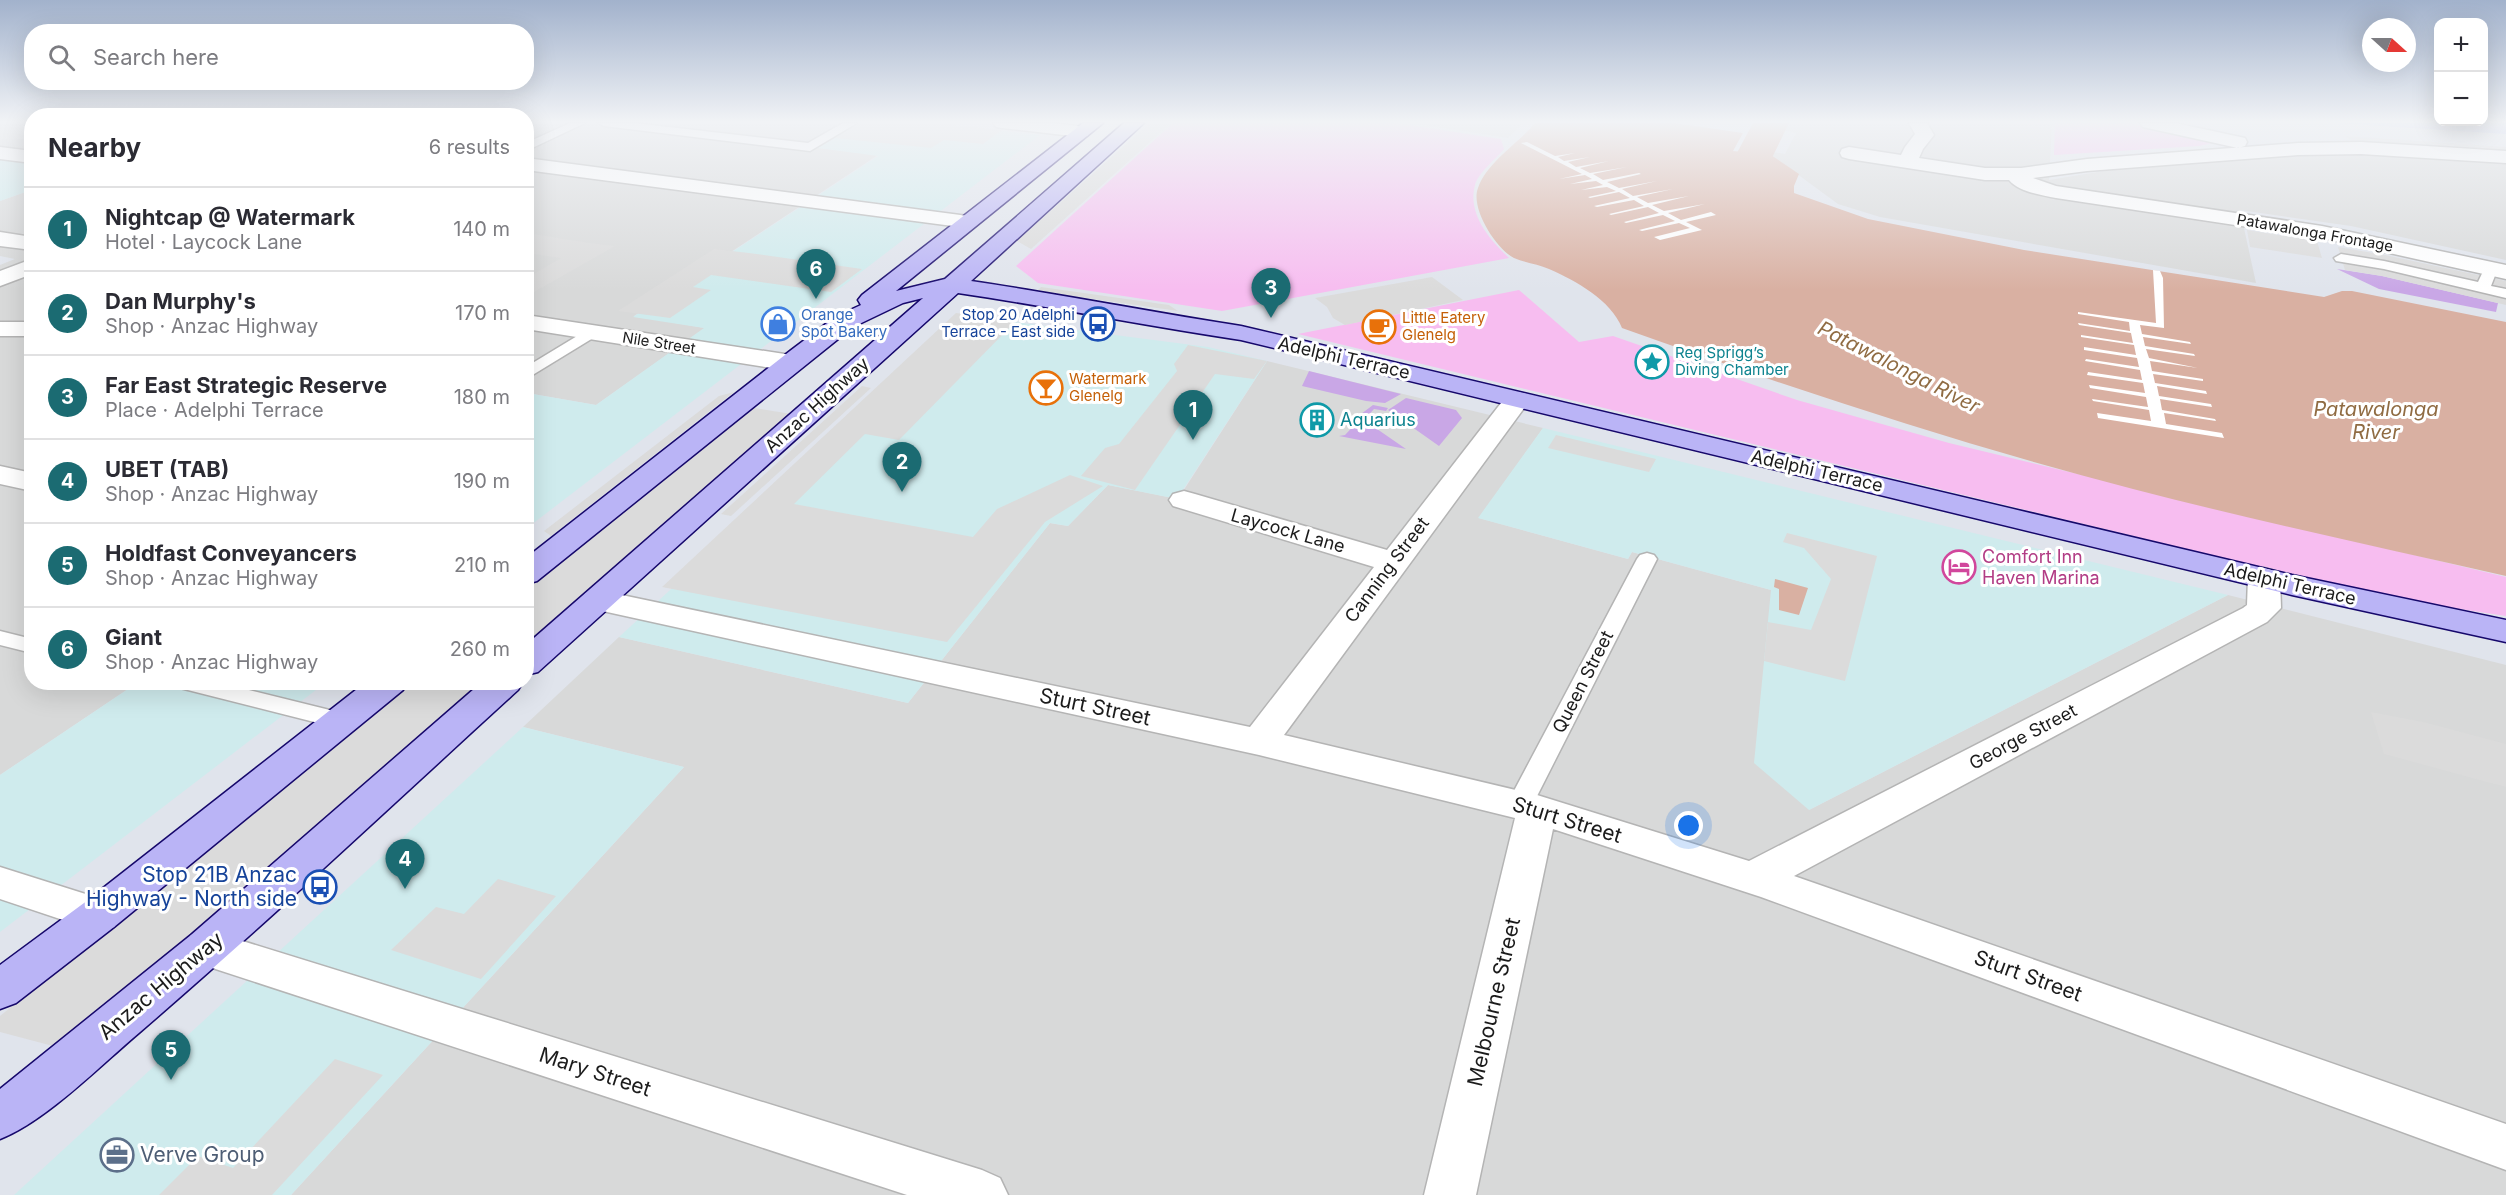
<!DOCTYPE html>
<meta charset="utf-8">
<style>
:root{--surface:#fff;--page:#f7f7f7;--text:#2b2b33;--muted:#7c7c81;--line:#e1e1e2;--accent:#1b6b72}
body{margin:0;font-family:Inter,sans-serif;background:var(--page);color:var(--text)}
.controls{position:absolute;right:18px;top:18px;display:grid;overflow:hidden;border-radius:12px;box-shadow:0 6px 24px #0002}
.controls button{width:54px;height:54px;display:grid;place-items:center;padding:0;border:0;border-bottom:2px solid var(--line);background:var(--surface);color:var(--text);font:30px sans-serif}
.compass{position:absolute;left:2362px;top:18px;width:54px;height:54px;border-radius:50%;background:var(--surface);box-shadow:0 6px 24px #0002;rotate:111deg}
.you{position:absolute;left:1689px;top:826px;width:21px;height:21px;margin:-15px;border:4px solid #fff;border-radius:50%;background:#1a73e8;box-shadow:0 0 0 9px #1a73e833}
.badge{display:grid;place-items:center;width:39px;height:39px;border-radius:50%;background:var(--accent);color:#fff;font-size:20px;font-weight:700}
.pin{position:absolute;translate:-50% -50px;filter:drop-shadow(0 2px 3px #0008)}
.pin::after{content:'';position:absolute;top:32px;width:21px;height:18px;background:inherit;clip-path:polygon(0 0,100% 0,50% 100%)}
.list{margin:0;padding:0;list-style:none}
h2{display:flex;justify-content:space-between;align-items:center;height:78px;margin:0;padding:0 24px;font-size:26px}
h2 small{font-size:20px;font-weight:400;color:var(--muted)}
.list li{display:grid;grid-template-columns:39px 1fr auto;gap:18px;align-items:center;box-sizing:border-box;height:84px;padding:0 24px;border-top:2px solid var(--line)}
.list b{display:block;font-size:22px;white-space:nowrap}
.list p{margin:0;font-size:20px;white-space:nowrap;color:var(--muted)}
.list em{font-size:20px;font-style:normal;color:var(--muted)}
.icon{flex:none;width:33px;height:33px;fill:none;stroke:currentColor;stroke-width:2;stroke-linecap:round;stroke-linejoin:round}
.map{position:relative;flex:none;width:2506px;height:1195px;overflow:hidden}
.search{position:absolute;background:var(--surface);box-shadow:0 6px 24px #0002;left:24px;top:24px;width:510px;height:66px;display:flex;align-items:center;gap:15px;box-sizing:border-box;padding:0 21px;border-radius:24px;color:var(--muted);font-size:22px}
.panel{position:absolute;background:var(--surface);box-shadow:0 6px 24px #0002;left:24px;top:108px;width:510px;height:582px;border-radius:24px}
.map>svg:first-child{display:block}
.residential{fill:#d8d9d9}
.commercial{fill:#cfebed}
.grass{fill:#c9a7e6}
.sand{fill:#afbcfc}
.park{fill:#f7bdf0}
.parking{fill:#dbdbdb}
.water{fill:#d9b0a2}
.pier{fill:#fff}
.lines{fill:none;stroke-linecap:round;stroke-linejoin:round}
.river{fill:#d9b0a2;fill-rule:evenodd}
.lane-casing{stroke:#b4b4b4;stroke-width:3}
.street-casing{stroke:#b4b4b4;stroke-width:3}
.secondary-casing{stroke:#16086b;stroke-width:3}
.lane{fill:#fff;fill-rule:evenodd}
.street{fill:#fff;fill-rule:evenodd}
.secondary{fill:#bab4f6;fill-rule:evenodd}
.labels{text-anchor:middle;stroke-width:6;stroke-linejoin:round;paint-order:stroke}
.far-street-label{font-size:15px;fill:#1b1b1b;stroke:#fff}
.far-shop-label{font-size:15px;fill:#366cbe;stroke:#fff;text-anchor:start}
.far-transit-label{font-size:15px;fill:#164399;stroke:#fff;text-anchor:end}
.far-food-label{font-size:15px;fill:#c56008;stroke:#fff;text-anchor:start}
.far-culture-label{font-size:15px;fill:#0d838f;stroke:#fff;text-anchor:start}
.street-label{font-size:18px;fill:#1b1b1b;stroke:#fff}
.culture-label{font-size:18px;fill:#0d838f;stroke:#fff;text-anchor:start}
.hotel-label{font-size:18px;fill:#b23c85;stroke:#fff;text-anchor:start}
.water-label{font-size:20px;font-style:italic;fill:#906c43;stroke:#fff}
.near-street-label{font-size:21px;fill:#1b1b1b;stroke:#fff}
.near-transit-label{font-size:21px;fill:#164399;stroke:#fff;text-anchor:end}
.near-service-label{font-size:21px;fill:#4e5e75;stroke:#fff;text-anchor:start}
</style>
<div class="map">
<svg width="2506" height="1195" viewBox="0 0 2506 1195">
<rect width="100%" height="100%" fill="#e0e4ec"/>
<!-- residential -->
<path class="residential" d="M0,123H31V162L0,158Z
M526,123H860L819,148L878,155L634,316L705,328L596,405L527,393Z
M1412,123H1523L1508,138Z
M1787,123H2052L2049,180L2116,169L2328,153L2506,164V260L2351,226L2240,210L2256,283L1880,217L1838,204L1771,155L1773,152L1785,154L1796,133L1783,130Z
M31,190L32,682L137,683L0,775V265L15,259L0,256V201Z
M1267,361L1543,428L1479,518L1628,559L1632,552L1771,590L1809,810L2228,595L2506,665V1195H291L684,767L523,727L619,637L908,703L1050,523L1068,526L1108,485L1178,499Z"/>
<!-- commercial -->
<path class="commercial" d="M860,123H934L1040,135L527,528V393L596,405L704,328L633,317L878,156L818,148Z
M0,158L31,162V190L0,201Z
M968,316L1208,347L1267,361L1177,499L1108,485L1068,526L1050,523L908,703L619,637Z
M1543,428L2228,595L1809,810L1754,763L1771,590L1632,552L1628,559L1478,518Z
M137,683H325L0,932V775Z
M523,727L684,767L291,1195H14Z"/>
<!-- grass -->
<path class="grass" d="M2337,269L2382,276L2498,303L2496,312L2379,289Z
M1309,371L1401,394L1385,403L1366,401L1302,386Z
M1406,398L1456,410L1462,418L1439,446L1388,410Z
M1373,405L1388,408L1386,411L1374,409L1364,420L1406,449L1339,436L1345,435L1363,416L1361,414Z"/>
<!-- sand -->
<path class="sand" d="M2335,123H2506V134Z"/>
<!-- park -->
<path class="park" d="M1173,123H1396L1501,139L1504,149C1496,159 1478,173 1475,185C1467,214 1490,240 1509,258L1222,311L1038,283L1016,266Z
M2055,123H2132L2217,142L2199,146L2054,155Z
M1519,290L1579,342L1613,336L1797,400L1949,443L2506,577V616L2394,599L1298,334Z"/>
<!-- parking -->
<path class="parking" d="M860,123H934L1002,130L983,144L944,140L931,148L835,138Z
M1150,123L1169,125L1031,249L1017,241Z
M2345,136L2506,147V153L2355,143Z
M2247,230L2317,241L2322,258L2250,247Z
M527,233L589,243L615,246L527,296V278L561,258L527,253Z
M2338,247L2385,255L2506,281V305L2382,276L2345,270Z
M714,249L749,253L862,269L831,292L711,275L693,287L711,290L670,318L618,311Z
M1432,277L1463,300L1345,325L1333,318L1327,307L1315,298Z
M1041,287L1169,305L1178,311L1037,291Z
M956,313L1016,321L899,440L865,434L794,504L973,537L997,509L1070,475L1103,486L1045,522L947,642L662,587Z
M1188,345L1267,361L1254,379L1215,374L1135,490L1081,476L1105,448L1119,444L1177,371L1174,364Z
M862,386L871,388L731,516L721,514Z
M734,392L551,536L544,531L719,396Z
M748,407L798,415L527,652V588Z
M1556,435L1656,459L1649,472L1548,448Z
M1787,533L1877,556L1845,681L1764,661L1768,622L1811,630L1831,579L1804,548L1783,542Z
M410,683H491L68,1050L0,1032V1016Z
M2371,712L2423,722L2506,744V787L2384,754Z
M498,879L556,896L481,979L391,950L436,907L464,914Z
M335,1059L383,1075L272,1195H159L198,1156L233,1168Z"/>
<!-- water -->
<path class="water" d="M1535,123H1674L1743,133L1733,151L1771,155L1799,174L1794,186V193L1868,219L2024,250L2324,297L2342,291H2352L2506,322V576C2381,548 2257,521 2133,489C1960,444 1791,388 1622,328C1611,300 1576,281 1549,269C1538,264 1525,263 1514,258C1496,249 1470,208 1478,188C1487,162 1518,144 1535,123Z
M1760,127L1778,129L1766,152L1748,150Z
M1775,579L1808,588L1799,615L1779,610V589L1774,587Z"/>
<!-- pier -->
<path class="pier" d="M1527,142L1555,156L1575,153L1558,157L1564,161L1590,157L1568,162L1576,167L1609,161L1580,168L1590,173L1627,167L1593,174L1603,180L1639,173L1641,174L1607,182L1619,188L1657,181L1622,189L1633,196L1673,189L1637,197L1648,203L1689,196L1652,205L1664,211L1705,204L1668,213L1681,220L1711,212L1716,215L1686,222L1702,230L1660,240L1654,237L1690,228L1679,223L1642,231L1639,230L1675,221L1663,215L1626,223L1624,222L1659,213L1648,207L1611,215L1609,214L1644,206L1634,200L1597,207L1594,206L1630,198L1619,192L1590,198L1588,197L1616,191L1607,187L1581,190L1603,185L1596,181L1570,184L1592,179L1585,175L1559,179L1582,174L1521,143Z
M2153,270L2160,271L2163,278L2164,328L2140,325L2142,334L2190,342L2191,344L2143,337L2145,346L2194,354L2195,356L2146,349L2149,358L2198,368L2150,361L2152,371L2203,379V381L2153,374L2155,383L2206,391L2207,394L2157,386L2159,396L2211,404L2212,407L2160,399L2162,410L2215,419L2216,421L2164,413L2166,424L2222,433L2224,438L2098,418L2097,413L2151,421L2149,410L2093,401L2092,399L2148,407L2146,397L2090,388L2089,385L2145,393L2143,383L2087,375L2088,372L2142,380L2140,370L2085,361L2086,359L2139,367L2137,358L2084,350V347L2136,355L2134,345L2081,337V335L2133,343L2131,333L2079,325L2078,323L2130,331L2129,322L2078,314V312L2156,323Z"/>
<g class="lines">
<!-- river -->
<path class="river" d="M1753,123H1789L1769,164L1766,242L1759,251L1744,255L1729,251L1722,242L1731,164Z"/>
<!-- lane casing -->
<g class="lane-casing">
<path id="lane" d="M570,123H585L526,151V143Z
M598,123H634L808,143L843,123H857L810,151L604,126Z
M2341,254L2384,261L2478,282L2486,265H2496L2498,268L2491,286L2506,289V298L2384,269L2336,261L2334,258Z
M592,327L598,329L600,332L598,335L526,379V367Z
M1647,553L1654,555L1657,559L1533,804L1529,810L1520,813L1511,810L1507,804L1637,559L1640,555Z
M0,631L32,639V653L0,645Z
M173,682H216L350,715L354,721L350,727L342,729L176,687Z"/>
</g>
<!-- street casing -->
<g class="street-casing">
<path id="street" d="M993,123C1024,123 1057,121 1087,128L1090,132L1087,136L1081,137L1002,128L996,127Z
M1909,123H1927L1934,135L1923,149L1919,158L1985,168H2021L2087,159L2298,143L2361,142L2506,151V163L2361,154L2298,155L2087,171L2033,178L2056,186L2322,226L2506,265V279L2322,238L2056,198C2041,195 2019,192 2009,180H1985L1849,159L1842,157L1840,153L1842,149L1849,147L1901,155L1905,147L1915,134Z
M2140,123H2175L2245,138L2247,142L2245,146L2238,148L2143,127Z
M0,147L32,151V163L0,159Z
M526,158L968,216L975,218L979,222L975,226L968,228L526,170Z
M0,232L32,237V250L0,246Z
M32,259V274L0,286V271Z
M526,315L791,355L800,358L804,363L800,368L791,371L526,329Z
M0,322H32V336H0Z
M1517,392L1526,394L1530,400L1284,735L1537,795L1749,861L2243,608L2247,605L2248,578L2253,571L2264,568L2275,571L2280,578L2281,608L2267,622L1794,876L2506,1124V1170L1761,897L1553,829L1476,1195H1424L1515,818L1259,755L598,610L586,607L581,600L586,593L598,590L1250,727L1374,567L1173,506L1169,500L1173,494L1184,491L1195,494L1387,550L1508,394Z
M0,466L32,473V491L0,484Z
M0,867L114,903L121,915L114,927L99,932L0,899Z
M207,930L982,1170L1000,1178L1008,1195H907L191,961L185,948L191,935Z"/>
</g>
<!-- secondary casing -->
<g class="secondary-casing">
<path id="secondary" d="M1083,123H1103L896,291L945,279L1124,123H1144L971,281C1061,294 1151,312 1241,326L2292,575L2506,620V642L2292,595L1241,340C1146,326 1053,307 958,293L538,672L526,675V645L923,298L903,303L853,327L537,581L526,584V558L790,351L835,317L861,305L858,300L862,295Z
M366,682H408L403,690L114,927L16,1003L0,1009V965L84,903Z
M482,682H523L518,690C392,805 269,921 140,1032C102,1064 45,1122 0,1139V1089L191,935Z"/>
</g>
<!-- lane -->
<use href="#lane" class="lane"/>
<!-- street -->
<use href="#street" class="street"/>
<!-- secondary -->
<use href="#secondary" class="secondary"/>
</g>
<!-- sky -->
<linearGradient id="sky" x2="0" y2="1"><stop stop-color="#a2b2cc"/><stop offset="0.42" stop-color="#f1f3f6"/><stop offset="1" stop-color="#f1f3f6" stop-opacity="0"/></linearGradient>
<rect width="2506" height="290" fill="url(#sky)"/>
<!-- icons -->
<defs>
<g id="shop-ring" transform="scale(1.725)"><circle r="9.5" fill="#fff" stroke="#3f7fe0" stroke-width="1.5"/><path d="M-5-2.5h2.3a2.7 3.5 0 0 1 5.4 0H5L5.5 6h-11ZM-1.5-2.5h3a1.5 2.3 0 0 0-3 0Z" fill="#3f7fe0"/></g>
<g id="bus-ring" transform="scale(1.725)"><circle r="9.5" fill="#fff" stroke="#1a4fb4" stroke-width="1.5"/><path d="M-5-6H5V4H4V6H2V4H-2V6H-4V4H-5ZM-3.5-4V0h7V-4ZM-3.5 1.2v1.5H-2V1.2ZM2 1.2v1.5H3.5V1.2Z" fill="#1a4fb4"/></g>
<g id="cafe-ring" transform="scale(1.725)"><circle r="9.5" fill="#fff" stroke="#e8710a" stroke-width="1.5"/><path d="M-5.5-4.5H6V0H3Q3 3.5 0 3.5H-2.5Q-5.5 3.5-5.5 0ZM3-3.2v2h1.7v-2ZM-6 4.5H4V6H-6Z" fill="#e8710a"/></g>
<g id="sight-ring" transform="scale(1.725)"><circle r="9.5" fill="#fff" stroke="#0f9aa8" stroke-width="1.5"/><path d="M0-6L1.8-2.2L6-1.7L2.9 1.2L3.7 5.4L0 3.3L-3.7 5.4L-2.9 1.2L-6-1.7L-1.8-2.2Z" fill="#0f9aa8"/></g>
<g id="bar-ring" transform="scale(1.725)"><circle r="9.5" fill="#fff" stroke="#e8710a" stroke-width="1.5"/><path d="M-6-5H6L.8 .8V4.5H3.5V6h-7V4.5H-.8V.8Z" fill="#e8710a"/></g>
<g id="building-ring" transform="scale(1.725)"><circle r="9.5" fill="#fff" stroke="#0f9aa8" stroke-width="1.5"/><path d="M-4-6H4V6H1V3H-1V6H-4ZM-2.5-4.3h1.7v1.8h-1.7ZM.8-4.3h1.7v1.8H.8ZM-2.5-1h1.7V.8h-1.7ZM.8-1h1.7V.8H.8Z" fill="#0f9aa8"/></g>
<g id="hotel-ring" transform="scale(1.725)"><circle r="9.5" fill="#fff" stroke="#d1479c" stroke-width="1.5"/><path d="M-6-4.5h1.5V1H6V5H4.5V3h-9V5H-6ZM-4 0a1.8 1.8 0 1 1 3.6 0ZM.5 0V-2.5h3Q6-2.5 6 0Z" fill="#d1479c"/></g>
<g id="office-ring" transform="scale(1.725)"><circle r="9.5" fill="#fff" stroke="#5c6f8a" stroke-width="1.5"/><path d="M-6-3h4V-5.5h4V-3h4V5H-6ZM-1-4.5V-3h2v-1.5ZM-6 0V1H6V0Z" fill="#5c6f8a"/></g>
</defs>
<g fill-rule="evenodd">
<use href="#shop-ring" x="778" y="324"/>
<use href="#bus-ring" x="1098" y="324"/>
<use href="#cafe-ring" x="1379" y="327"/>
<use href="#sight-ring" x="1652" y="362"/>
<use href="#bar-ring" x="1046" y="388"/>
<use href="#building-ring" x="1317" y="420"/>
<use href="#hotel-ring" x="1959" y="567"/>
<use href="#bus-ring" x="320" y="887"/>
<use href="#office-ring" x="117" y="1155"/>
</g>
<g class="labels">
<!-- far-street labels -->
<g class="far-street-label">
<text transform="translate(2315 233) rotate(10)" y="5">Patawalonga Frontage</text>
<text transform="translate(659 343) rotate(9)" y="5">Nile Street</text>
</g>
<!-- far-shop labels -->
<g class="far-shop-label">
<text x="801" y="320">Orange<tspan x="801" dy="17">Spot Bakery</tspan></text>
</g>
<!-- far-transit labels -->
<g class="far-transit-label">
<text x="1075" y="320">Stop 20 Adelphi<tspan x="1075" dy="17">Terrace - East side</tspan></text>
</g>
<!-- far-food labels -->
<g class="far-food-label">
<text x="1402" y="323">Little Eatery<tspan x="1402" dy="17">Glenelg</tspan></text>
<text x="1069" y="384">Watermark<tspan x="1069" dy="17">Glenelg</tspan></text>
</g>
<!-- far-culture labels -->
<g class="far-culture-label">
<text x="1675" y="358">Reg Sprigg’s<tspan x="1675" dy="17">Diving Chamber</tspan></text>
</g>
<!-- street labels -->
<g class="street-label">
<text transform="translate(1344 358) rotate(13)" y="6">Adelphi Terrace</text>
<text transform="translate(817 405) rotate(-42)" y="6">Anzac Highway</text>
<text transform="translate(1817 471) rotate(13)" y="6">Adelphi Terrace</text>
<text transform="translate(1288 531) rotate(16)" y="6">Laycock Lane</text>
<text transform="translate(1387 570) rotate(-53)" y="6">Canning Street</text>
<text transform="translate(2290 584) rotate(13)" y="6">Adelphi Terrace</text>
<text transform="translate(1583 682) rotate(-63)" y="6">Queen Street</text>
<text transform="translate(2023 737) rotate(-28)" y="6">George Street</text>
</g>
<!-- culture labels -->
<g class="culture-label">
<text x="1340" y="426">Aquarius</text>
</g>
<!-- hotel labels -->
<g class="hotel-label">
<text x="1982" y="563">Comfort Inn<tspan x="1982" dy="21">Haven Marina</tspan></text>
</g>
<!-- water labels -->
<g class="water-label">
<text transform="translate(1899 367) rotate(27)" y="7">Patawalonga River</text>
<text x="2376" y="416">Patawalonga<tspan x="2376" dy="23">River</tspan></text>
</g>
<!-- near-street labels -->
<g class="near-street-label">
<text transform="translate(1095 707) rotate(12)" y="7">Sturt Street</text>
<text transform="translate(1567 820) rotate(17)" y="7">Sturt Street</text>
<text transform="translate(2028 976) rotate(20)" y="7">Sturt Street</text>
<text transform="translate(161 986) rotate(-40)" y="7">Anzac Highway</text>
<text transform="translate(1494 1002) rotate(-77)" y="7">Melbourne Street</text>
<text transform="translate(595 1072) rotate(18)" y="7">Mary Street</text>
</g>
<!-- near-transit labels -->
<g class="near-transit-label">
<text x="297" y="882">Stop 21B Anzac<tspan x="297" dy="24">Highway - North side</tspan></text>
</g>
<!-- near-service labels -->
<g class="near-service-label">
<text x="140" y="1162">Verve Group</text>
</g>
</g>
</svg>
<div class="controls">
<button>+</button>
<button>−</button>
</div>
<svg class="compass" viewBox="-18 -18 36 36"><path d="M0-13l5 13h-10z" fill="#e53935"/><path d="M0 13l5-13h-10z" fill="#7c7c81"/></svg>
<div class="you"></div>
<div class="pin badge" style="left:1193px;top:440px">1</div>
<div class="pin badge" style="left:902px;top:492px">2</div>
<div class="pin badge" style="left:1271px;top:318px">3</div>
<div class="pin badge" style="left:405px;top:889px">4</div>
<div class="pin badge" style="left:171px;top:1080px">5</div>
<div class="pin badge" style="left:816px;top:299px">6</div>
<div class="search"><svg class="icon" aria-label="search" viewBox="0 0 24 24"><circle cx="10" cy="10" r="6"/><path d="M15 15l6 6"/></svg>Search here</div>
<section class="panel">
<h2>Nearby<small>6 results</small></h2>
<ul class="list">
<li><span class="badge">1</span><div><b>Nightcap @ Watermark</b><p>Hotel · Laycock Lane</p></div><em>140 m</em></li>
<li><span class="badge">2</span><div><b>Dan Murphy's</b><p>Shop · Anzac Highway</p></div><em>170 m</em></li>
<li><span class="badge">3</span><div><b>Far East Strategic Reserve</b><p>Place · Adelphi Terrace</p></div><em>180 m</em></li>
<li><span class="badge">4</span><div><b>UBET (TAB)</b><p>Shop · Anzac Highway</p></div><em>190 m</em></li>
<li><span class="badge">5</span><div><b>Holdfast Conveyancers</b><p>Shop · Anzac Highway</p></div><em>210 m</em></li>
<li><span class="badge">6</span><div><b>Giant</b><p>Shop · Anzac Highway</p></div><em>260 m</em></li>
</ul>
</section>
</div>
